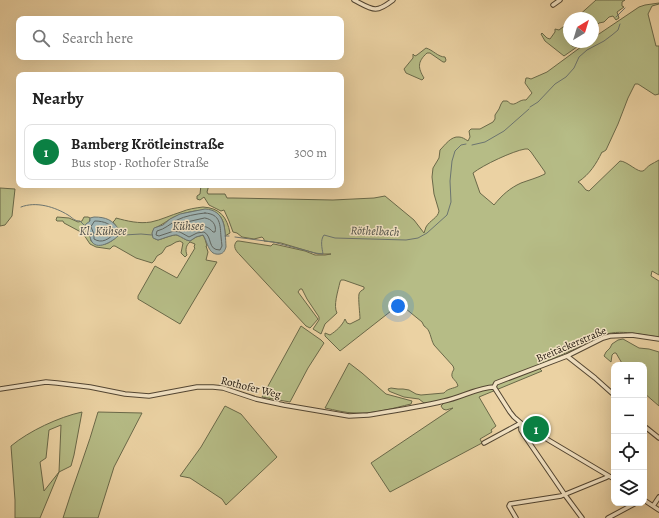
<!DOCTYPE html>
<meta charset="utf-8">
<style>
:root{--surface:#fff;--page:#f6f6f6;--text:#222;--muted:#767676;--line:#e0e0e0;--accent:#0b8043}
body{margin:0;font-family:Alegreya,serif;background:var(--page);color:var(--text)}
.controls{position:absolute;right:12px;bottom:12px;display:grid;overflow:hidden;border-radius:8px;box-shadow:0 4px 16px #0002}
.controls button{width:36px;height:36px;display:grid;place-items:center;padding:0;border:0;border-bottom:1px solid var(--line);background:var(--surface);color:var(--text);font:20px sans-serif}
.compass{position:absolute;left:563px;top:12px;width:36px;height:36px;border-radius:50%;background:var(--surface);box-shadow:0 4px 16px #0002;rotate:38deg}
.you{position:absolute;left:398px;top:306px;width:14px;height:14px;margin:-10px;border:3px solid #fff;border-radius:50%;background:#1a73e8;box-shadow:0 0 0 6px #1a73e833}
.badge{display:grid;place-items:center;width:26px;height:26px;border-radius:50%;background:var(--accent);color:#fff;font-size:13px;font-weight:700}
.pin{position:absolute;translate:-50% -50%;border:2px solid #fff;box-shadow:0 1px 4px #0006}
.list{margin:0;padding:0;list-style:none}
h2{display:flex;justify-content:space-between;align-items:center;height:52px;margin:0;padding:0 16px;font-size:17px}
h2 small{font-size:13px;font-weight:400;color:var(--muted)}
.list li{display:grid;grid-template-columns:26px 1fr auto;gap:12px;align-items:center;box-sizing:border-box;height:56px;margin:0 8px 8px;padding:0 8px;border:1px solid var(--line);border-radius:8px}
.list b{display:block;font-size:15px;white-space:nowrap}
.list p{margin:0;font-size:13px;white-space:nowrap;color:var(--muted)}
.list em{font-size:13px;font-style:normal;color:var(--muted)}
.icon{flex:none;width:22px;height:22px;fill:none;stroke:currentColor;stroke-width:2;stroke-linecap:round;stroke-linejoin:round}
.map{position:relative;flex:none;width:659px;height:518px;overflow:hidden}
.search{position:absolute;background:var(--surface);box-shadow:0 4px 16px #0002;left:16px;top:16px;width:328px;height:44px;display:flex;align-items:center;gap:10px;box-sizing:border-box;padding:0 14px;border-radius:8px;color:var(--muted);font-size:15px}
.panel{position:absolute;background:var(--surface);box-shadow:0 4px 16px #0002;left:16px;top:72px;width:328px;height:116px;border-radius:8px}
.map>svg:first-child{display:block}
.green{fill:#b6bc86;stroke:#6a6949;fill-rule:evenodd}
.water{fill:#9fb4b3;stroke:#6c7570}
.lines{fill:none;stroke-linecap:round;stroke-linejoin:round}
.shore{stroke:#5f6560;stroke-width:1}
.stream{stroke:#6c7570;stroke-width:1}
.street-casing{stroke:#524532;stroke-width:5.5}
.street{stroke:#f2e2c3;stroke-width:3.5}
.labels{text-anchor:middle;stroke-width:3;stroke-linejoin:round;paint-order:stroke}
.street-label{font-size:11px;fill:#1f160c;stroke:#f2e2c3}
.water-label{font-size:12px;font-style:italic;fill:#4c4d46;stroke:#f2e2c3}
</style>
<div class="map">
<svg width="659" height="518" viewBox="0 0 659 518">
<rect width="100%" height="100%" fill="#ebd2a3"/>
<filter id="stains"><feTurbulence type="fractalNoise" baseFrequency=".005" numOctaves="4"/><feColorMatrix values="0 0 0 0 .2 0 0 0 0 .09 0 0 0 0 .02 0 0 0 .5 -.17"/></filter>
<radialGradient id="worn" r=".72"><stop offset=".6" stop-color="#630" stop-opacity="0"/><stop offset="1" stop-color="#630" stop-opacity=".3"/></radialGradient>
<!-- green -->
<path class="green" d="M596,0H625L622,2V6L624,7L617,12L619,18L616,20L613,16L609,17L604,22L599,23L595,27L596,30L594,31L595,35L593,36V18H576Z
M659,3V4L652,6L648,14L656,46H659V94L655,95L638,84H635L628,98L618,124L606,150L603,152H602C596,164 590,174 578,182L581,184L586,190L589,191L620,161C627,161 638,173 643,171C645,170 648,166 650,165C653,163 656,162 659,160V275L652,271L651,276L659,281V337C640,335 615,327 597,338C595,339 594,340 592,341L537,366L542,371L479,397L496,426L491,430L492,432L480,439L482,443L390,492L371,463L453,408L446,410L443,409L441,406L445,402L424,403L419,399L404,397L391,392L389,391L388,389L391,388L398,389H403L409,390L416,394L421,395L444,393C448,388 453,389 458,386C456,378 448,379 454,369L453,366L434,345C430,338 431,330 424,326L422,322L400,304L340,351L325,336V333L330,335C336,331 342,326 345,319L347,323L350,324L360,319C360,314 358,299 359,294C360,291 361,291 364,289V287L344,280H341L340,282C338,291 333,306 337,313L325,324L321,334L313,329L319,320V317L307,299L302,289H300L298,292L318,319L311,327L310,328L306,326L240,255C236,251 232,246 237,241H239L271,246L273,244H274L305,251L315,255H325L331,254H318L281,243L264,241V239L262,237L254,239L242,237L237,233L233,232L229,221L224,210L221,211L209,205L204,197L200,200L197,199V196L200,194L201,185H209L207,192L208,194H225L227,198H233L333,200L374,198L385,196L414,220L424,233C425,231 425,229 426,227C430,220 438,218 439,211L434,194L432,177L433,168L439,158L440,150C445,145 451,136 459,137C462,137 465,139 468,141L470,137L469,131L471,129H480L493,122L495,119V115L499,109L501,104L503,101H507C509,102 510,104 512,104C516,105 520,99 526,100L532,93L525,83L526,78H528L531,79L547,72L585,44L587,42H593V38L639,7L645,5ZM525,149H528L531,152L545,172V174C537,178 529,180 521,183C510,188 502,195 494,205L493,204L480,193L473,173C483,165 513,151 525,149Z
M569,24V42H571V44L573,47L579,42H584L564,56L545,41L541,34L542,33L547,38L550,39L555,32V29L559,30L563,27Z
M426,48C433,50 438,57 445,57L446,60L445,62H443L430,53H427C417,62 418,68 424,78L422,80L406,73L404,69L413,58V54L415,56L417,55Z
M0,188L15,189L12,216L5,225L0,226Z
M203,207C220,208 227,217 230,233L225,236C225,214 216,208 195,211C188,212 181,214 174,217C168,220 162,225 155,228C151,232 151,238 158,240C162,239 174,234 177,235C182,237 185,240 190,241L196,237L203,235L205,239L207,246H206L208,252L206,260L217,262L180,324L138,299V296L155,266L177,278L195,248L194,247L195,244L190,242C186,245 185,250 187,255L185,257L181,253L183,243L180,241L176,242L171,245L166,247L162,253L157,256L154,261L152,263L136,258L115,246H113L110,249L96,247L90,244L84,235L79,231L64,223L63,221H57L56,220L57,217L69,218L78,222L82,221L84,217H88L90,218L88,231L90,235L91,241C100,249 112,243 119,234V230L113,222L115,220L116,218C127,221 139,224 151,222C161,220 171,215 181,212C188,209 195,208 203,207Z
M301,326L321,340L324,343L308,368L290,402L262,397Z
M623,339L639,348L649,349L659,352V406L644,393V365H623L616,353H614L612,355L611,362L604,356L606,352L610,348L612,344L618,340Z
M349,363L362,373L386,394L401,398L412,401L411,404C394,408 374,414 356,413C345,413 335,410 325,408Z
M225,406L241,414L277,457L226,505L222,499L190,478L180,476L201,447Z
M82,412L74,455L71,466L59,472L40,518H15V500L11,446C29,431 59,417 82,412ZM61,425L59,472L44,491L40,462L46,458L49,430Z
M98,412L142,413L114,467L98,518H63C74,482 88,448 98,412Z"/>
<!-- water -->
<path class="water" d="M205,209C226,210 225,230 226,247C225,250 224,253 220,254C208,256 208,242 203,235L196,237L190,241C185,240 182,237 177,235C174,234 162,239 158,240L153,238L152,233L154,228L163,225L170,219L180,214Z
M94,217C106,217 113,220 119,230L118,236C113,241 96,252 91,240C90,238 90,236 90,234C89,231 86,229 85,226L86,224L90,221V218Z"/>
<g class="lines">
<!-- shore -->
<path class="shore" d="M205,213C221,214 220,225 221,237C221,240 222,243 222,246L220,250C207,250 213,237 204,232L197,233L189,237L180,232L174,231L159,236L156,235L157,231C165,229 170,224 177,220C185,216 196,214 205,213Z
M205,218C212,219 217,225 215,232H213C205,223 198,226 188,231L180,226L181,224L183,223Z
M95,221C104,221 113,224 115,233C109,239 102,244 94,239V234L91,227Z"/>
<!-- stream -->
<path class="stream" d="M616,17L625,8
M530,107L538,102L555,84L566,77L574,68L579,57L587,50L604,41L612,35L618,30L620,24
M472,145L485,142L504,131L529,109
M21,207C36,201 55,207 68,215C73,218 74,221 80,221L84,225L86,226
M124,235L141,234L152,235
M225,236H229
M235,237L273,242L300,249L315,253L323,254C322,248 320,240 324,235L335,238L406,240L418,238L427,233L447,215L451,202L450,181L452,161L455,151L461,145L466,144"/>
<!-- street casing -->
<g class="street-casing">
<path id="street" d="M354,0C373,10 375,14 393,0
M553,5L560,0
M567,356L595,378L614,395
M494,387L496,383L567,356L603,338L610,336L632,335L659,339
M494,387L510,412L514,417L521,423L550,441L614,479
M0,389L46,382L57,383L90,387L125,394L149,396L197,387H213L223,388L256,399L284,405L349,416L368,415C393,411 419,407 444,401C460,398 479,387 494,387
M644,426L659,438
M484,443L521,423V430L524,435L565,495L582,518
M644,500L659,510
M653,506L659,497
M516,518L509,506L510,504L561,496L605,478L609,476
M608,518L636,503"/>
</g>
<!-- street -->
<use href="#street" class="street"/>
</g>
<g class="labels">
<!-- street labels -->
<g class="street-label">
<text transform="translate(571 344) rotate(-23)" y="4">Breitäckerstraße</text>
<text transform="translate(251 387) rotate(14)" y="4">Rothofer Weg</text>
</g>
<!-- water labels -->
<g class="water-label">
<text x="188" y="230">Kühsee</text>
<text x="103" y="235">Kl. Kühsee</text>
<text transform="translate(375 231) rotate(2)" y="4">Röthelbach</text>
</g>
</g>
<rect width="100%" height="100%" filter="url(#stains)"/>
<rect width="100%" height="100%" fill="url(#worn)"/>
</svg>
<div class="controls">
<button>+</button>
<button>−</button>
<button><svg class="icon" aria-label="locate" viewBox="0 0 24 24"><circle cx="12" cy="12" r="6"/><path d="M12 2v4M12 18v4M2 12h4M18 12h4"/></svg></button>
<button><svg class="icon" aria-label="layers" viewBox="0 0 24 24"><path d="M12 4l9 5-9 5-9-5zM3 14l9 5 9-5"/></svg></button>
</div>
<svg class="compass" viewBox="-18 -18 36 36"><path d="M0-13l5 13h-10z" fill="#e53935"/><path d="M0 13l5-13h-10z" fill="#767676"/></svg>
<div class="you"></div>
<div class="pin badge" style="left:536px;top:429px">1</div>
<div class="search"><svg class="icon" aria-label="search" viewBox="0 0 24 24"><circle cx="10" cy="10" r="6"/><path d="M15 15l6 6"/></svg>Search here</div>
<section class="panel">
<h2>Nearby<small></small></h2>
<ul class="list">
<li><span class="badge">1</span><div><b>Bamberg Krötleinstraße</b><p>Bus stop · Rothofer Straße</p></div><em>300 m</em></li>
</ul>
</section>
</div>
